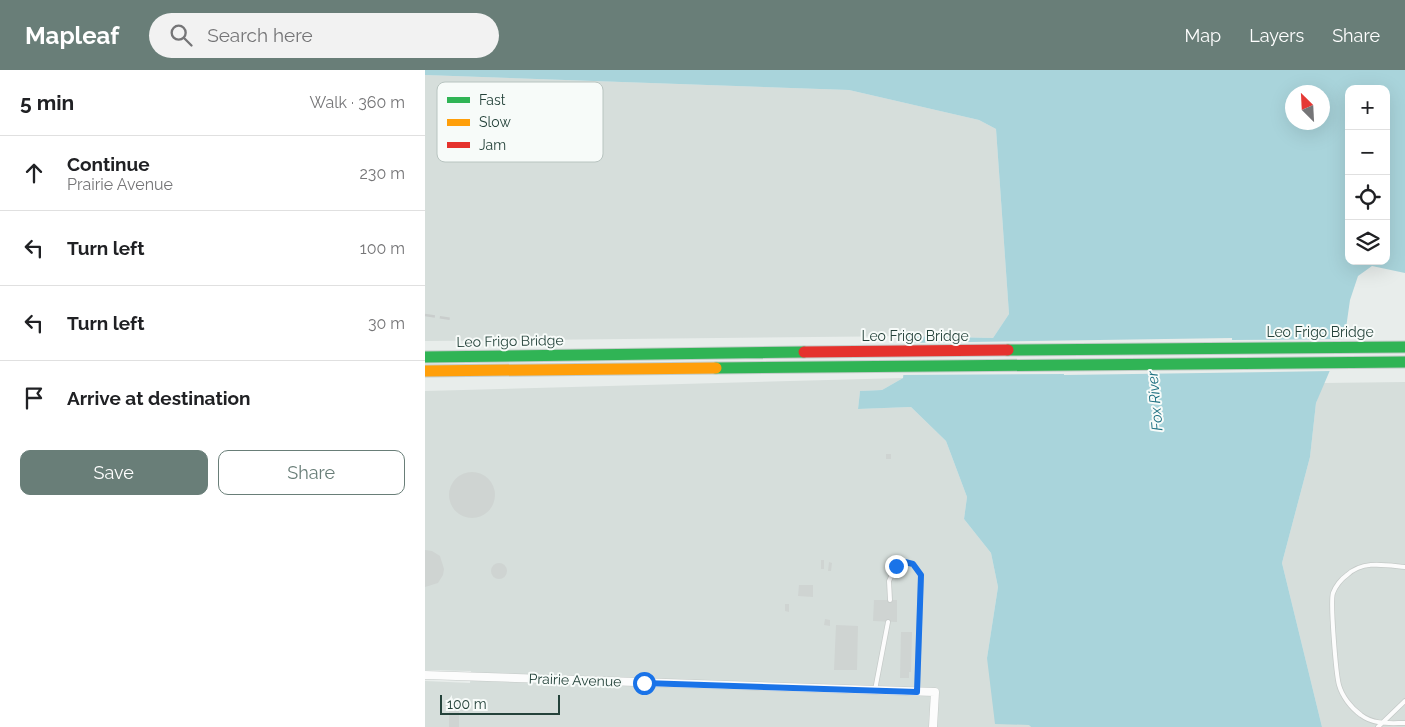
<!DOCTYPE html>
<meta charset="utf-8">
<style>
:root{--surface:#fff;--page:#f2f2f2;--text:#202124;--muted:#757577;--line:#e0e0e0;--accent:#697e78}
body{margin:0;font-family:Raleway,sans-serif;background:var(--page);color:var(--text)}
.controls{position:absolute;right:15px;top:15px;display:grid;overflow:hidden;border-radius:10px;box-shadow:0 5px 20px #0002}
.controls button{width:45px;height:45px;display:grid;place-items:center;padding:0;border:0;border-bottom:1px solid var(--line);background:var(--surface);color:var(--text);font:25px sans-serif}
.compass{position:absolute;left:860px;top:15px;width:45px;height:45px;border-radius:50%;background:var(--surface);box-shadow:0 5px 20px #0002;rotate:336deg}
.scale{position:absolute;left:15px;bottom:12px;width:120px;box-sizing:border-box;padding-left:5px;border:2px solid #24423a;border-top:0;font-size:14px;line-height:18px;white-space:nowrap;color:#24423a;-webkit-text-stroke:4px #f7fbf9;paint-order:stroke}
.stop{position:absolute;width:15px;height:15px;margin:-11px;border:4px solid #1a73e8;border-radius:50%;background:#fff}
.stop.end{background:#1a73e8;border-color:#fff;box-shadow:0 1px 5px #0008}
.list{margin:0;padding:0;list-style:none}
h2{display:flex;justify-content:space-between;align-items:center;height:65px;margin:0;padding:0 20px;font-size:21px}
h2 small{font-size:16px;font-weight:400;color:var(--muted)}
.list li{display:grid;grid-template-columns:32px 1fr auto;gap:15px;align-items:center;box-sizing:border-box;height:75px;padding:0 20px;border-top:1px solid var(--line)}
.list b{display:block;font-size:19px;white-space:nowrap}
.list p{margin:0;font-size:16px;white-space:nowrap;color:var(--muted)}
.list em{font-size:16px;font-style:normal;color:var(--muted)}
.actions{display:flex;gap:10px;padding:15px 20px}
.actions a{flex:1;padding:11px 0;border:1px solid var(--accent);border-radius:10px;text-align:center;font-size:18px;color:var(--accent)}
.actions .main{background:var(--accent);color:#fff}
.icon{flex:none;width:28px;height:28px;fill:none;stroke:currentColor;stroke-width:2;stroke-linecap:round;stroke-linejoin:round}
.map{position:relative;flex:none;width:980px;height:657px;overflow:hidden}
header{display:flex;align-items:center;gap:30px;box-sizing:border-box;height:70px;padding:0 25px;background:var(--accent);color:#fff}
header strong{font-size:24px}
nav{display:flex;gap:28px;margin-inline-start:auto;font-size:18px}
.search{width:350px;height:45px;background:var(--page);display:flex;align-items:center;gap:12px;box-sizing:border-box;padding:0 18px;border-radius:28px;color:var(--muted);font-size:19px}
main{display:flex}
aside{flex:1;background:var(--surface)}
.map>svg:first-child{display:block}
.built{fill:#d6dedb}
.water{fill:#a9d4db;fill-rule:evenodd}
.pier{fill:#e8edeb}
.building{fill:#cfd4d2}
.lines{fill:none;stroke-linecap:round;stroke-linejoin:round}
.lane-casing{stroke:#c5cac8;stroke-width:5.5}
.street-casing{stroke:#c5cac8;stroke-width:9}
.fast-casing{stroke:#c3ccc9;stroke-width:13}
.slow-casing{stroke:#c3ccc9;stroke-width:13}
.jam-casing{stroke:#c3ccc9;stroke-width:13}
.lane{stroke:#fcfcfc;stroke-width:4}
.street{stroke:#fcfcfc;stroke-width:8}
.fast{stroke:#30b455;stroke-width:11}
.slow{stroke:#ff9f0a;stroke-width:11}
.jam{stroke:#e5322d;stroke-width:11}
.rail{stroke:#c9cdcc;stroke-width:2.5;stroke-dasharray:10 5;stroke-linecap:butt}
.route{stroke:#1a73e8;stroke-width:6}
.labels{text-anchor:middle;stroke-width:4;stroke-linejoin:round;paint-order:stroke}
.street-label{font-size:14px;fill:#24423a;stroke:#f7fbf9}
.water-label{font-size:15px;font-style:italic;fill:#1c6f80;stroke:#f7fbf9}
.key{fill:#f7fbf9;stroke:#b8c4c0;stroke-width:1}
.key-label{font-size:14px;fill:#24423a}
</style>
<header>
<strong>Mapleaf</strong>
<div class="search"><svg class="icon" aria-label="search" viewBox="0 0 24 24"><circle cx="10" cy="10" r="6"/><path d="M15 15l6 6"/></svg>Search here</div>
<nav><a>Map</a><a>Layers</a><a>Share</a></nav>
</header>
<main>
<aside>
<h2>5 min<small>Walk · 360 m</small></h2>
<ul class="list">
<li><svg class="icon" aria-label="ahead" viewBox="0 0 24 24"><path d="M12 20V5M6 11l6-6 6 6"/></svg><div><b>Continue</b><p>Prairie Avenue</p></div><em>230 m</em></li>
<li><svg class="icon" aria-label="left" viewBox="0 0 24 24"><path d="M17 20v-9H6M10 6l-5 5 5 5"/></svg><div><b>Turn left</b></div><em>100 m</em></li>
<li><svg class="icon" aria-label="left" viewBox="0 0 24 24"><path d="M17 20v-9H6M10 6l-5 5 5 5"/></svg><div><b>Turn left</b></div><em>30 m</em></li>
<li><svg class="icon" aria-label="arrive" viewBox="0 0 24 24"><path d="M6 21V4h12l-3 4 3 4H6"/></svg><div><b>Arrive at destination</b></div></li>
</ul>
<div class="actions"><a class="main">Save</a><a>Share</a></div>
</aside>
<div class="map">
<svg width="980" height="657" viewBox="0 0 980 657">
<rect width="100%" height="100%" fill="#e8edeb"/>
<!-- built -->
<path class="built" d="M0,5L424,20L554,50L571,59L584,244L568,268L492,266L0,271Z
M478,308L457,320L435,321L433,339L486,337L521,371L542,427L539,449L566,483L573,517L562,588L606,657H0V611L45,613L46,601L0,600V321Z
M980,312V657H897L857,493L885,387L891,333L898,313Z"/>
<!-- water -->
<path class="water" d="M0,0H980V203L947,196L933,206L925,230L920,265L891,333L885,387L857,493L897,657H606L604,655L570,654L562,588L573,517L566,483L539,449L542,427L521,371L486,337L433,339L435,321L457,320L478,308L483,266L568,268L584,244L571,59L554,50L424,20L0,5ZM924,19H961V191H924ZM868,22H898V52H868Z"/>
<!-- pier -->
<path class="pier" d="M807,268V270L921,269L907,301L639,305V304L475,305L480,273Z"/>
<!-- building -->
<path class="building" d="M461,384H466V389H461Z
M24 425a23 23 0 1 1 46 0a23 23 0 1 1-46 0Z
M0,480L7,481L15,486L19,499L18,505L13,513L0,517Z
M396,490H399V499H396Z
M404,492L407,493L406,501H403Z
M66 501a8 8 0 1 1 16 0a8 8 0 1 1-16 0Z
M374,515H388V527L373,526Z
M449,530H472V552L448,551Z
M360,534H364V542L360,541Z
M400,549L405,550V556L399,555Z
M411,555L433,556L432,600H409Z
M476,562H487L486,602H484V608H475Z
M24,640H34V657H24Z"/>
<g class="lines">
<!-- lane casing -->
<g class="lane-casing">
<path id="lane" d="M980,497C960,495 938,490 922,505C916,509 910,517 908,523C905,532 911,604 914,615C917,626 926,638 936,645C949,655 965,653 980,653
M465,530L464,511L471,496L480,492L488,494L496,505L492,622
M450,620L463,552
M953,657L980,631"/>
</g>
<!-- street casing -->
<g class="street-casing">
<path id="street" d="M0,605L510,622L508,657"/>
</g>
<!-- fast casing -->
<g class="fast-casing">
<path id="fast" d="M583,280L980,277
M0,287L379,282
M291,298L980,292"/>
</g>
<!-- slow casing -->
<g class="slow-casing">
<path id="slow" d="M0,301L291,298"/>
</g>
<!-- jam casing -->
<g class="jam-casing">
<path id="jam" d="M379,282L583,280"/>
</g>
<!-- lane -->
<use href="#lane" class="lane"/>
<!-- street -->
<use href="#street" class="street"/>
<!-- fast -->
<use href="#fast" class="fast"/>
<!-- slow -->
<use href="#slow" class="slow"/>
<!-- jam -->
<use href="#jam" class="jam"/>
<!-- rail -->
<path class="rail" d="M0,245L27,249"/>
</g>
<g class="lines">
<!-- route -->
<path class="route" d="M219,613L492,622L496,505L488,494L480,492L471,496"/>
</g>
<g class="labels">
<!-- street labels -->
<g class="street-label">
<text x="895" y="267">Leo Frigo Bridge</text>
<text x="490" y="271">Leo Frigo Bridge</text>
<text transform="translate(85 271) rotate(-1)" y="5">Leo Frigo Bridge</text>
<text transform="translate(150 610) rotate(2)" y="5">Prairie Avenue</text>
</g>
<!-- water labels -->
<g class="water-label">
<text transform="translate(730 331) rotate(-95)" y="5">Fox River</text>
</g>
</g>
<!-- legend -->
<rect x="12" y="12" width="166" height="80" rx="8" class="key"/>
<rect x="22" y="27" width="23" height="6" fill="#30b455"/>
<rect x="22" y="49" width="23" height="7" fill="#ff9f0a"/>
<rect x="22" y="72" width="23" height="6" fill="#e5322d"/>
<g class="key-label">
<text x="54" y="35">Fast</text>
<text x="54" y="57">Slow</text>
<text x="54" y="80">Jam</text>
</g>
</svg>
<div class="controls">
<button>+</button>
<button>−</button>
<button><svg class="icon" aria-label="locate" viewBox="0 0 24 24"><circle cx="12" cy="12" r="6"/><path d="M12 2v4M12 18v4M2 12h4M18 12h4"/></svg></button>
<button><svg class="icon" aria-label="layers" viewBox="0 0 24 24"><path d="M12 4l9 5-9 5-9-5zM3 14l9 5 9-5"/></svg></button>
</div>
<svg class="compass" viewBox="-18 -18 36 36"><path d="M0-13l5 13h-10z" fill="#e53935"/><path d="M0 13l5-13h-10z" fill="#757577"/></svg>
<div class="scale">100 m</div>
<div class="stop" style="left:219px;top:613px"></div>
<div class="stop end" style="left:471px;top:496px"></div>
</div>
</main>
